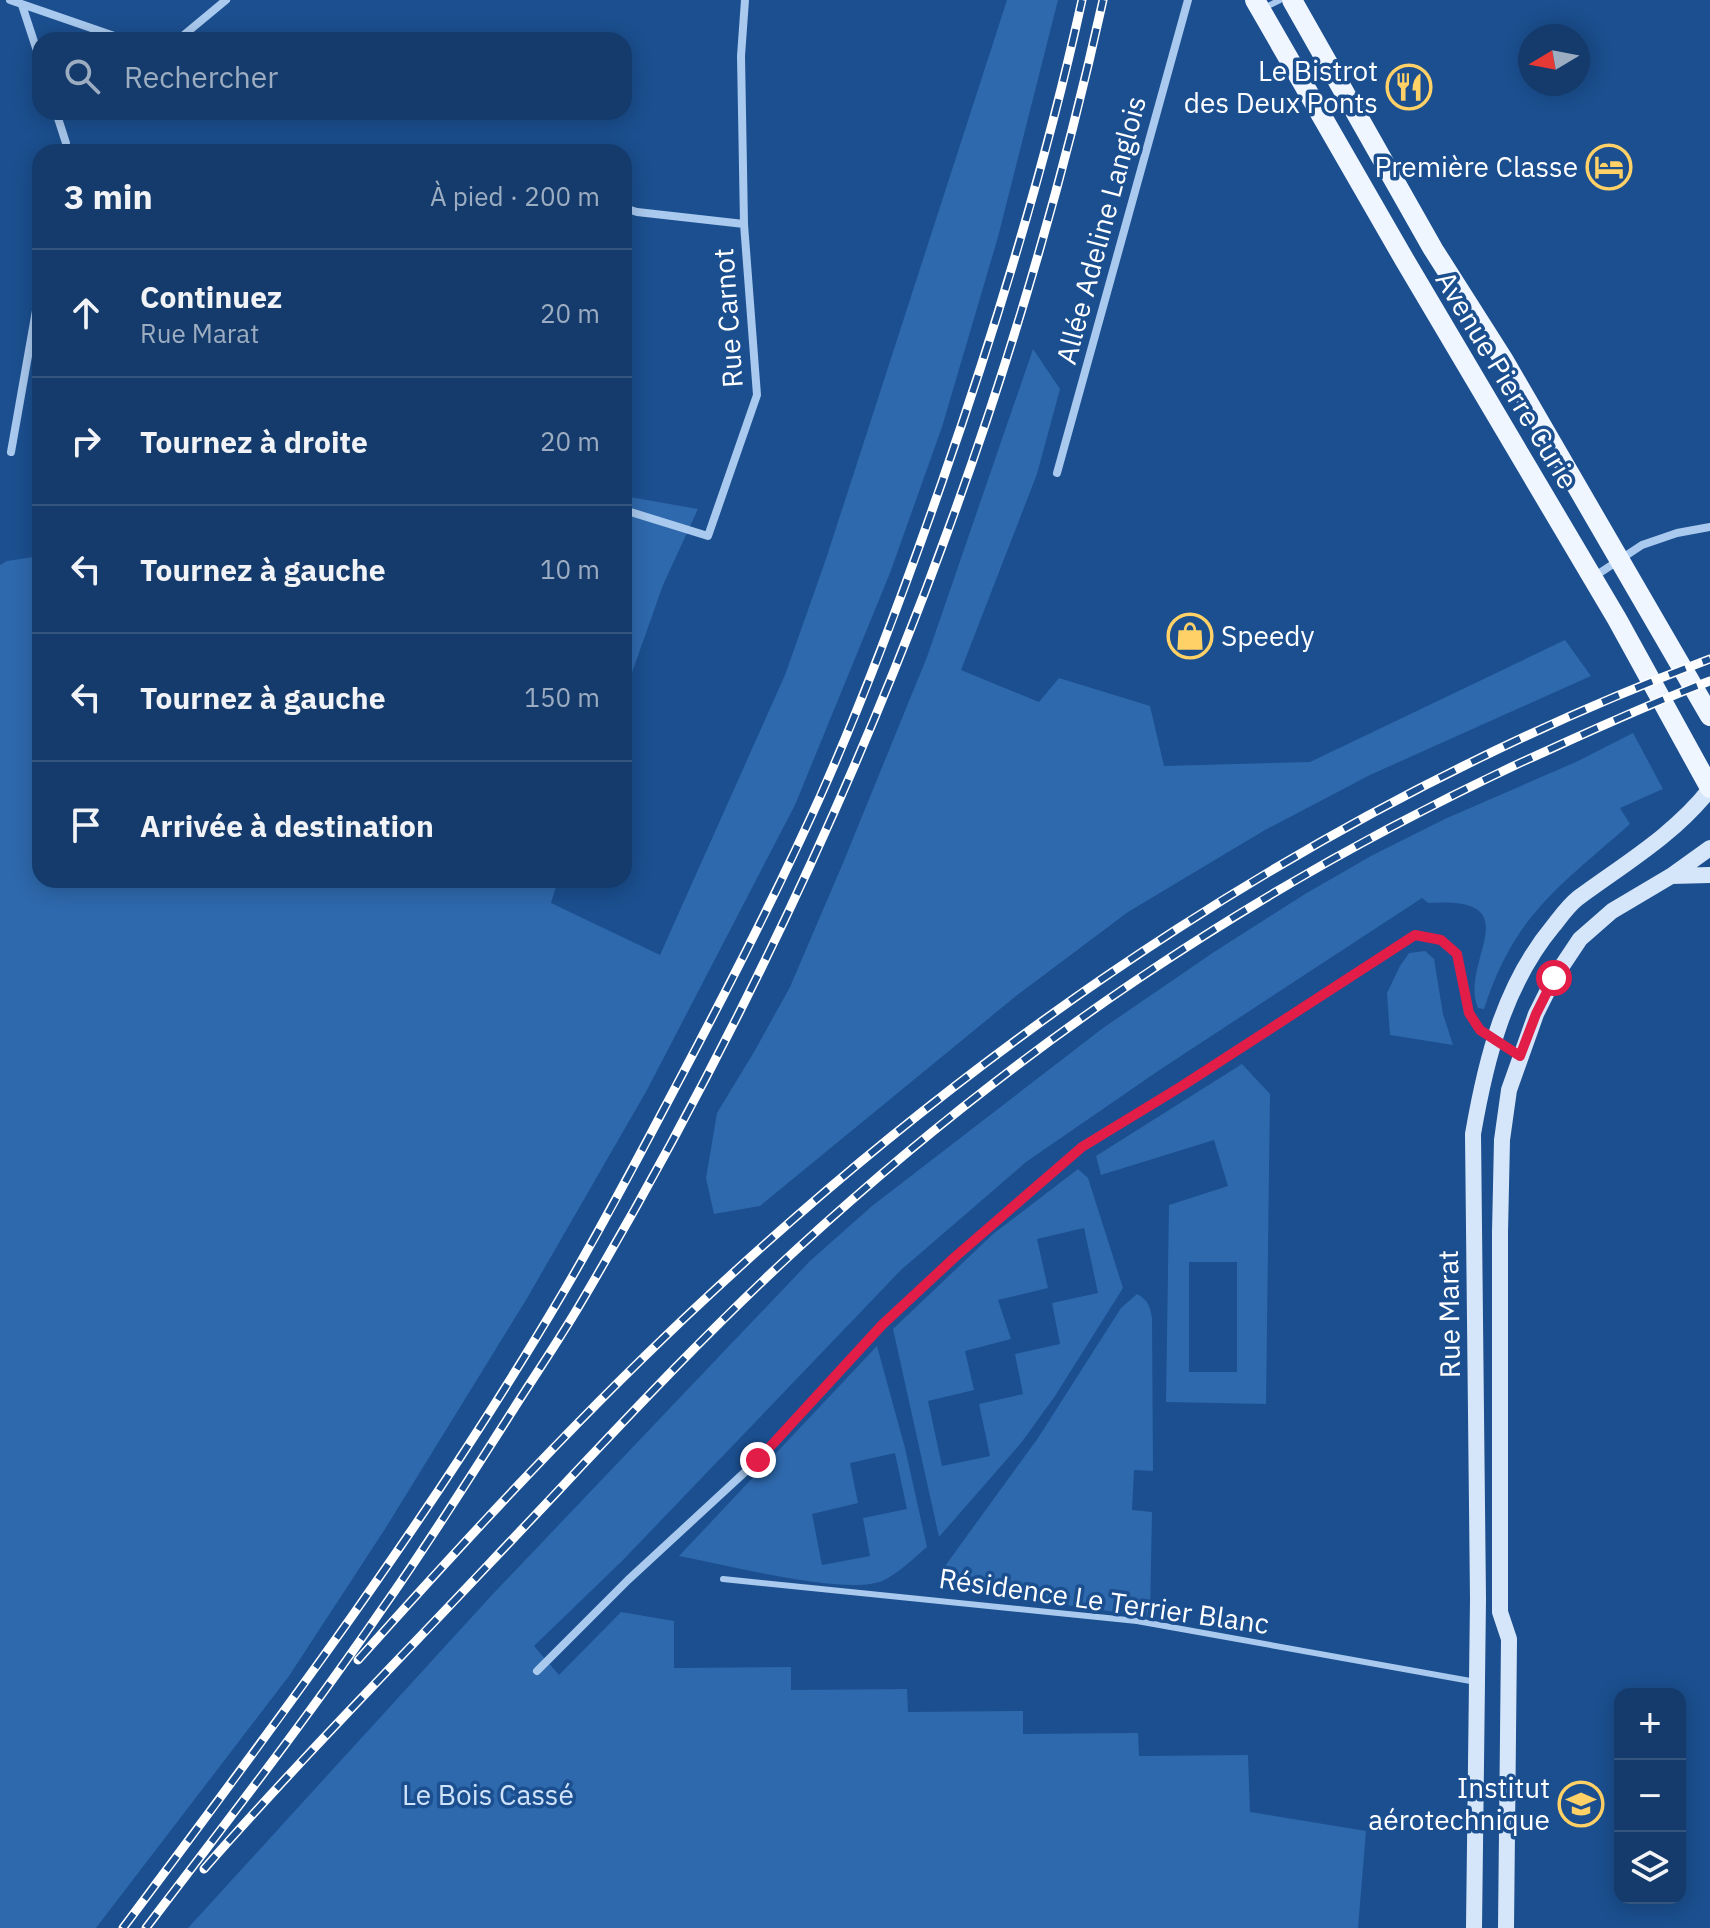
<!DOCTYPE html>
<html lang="fr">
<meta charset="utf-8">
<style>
:root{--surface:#143b6b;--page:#1d4271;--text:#f1f3f6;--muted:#9dadc1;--line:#33557e}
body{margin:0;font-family:"IBM Plex Sans",sans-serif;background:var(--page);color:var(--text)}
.controls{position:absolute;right:24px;bottom:24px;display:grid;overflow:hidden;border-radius:16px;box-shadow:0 4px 20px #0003}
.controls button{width:72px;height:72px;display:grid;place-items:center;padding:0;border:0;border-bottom:2px solid var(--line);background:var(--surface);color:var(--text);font:40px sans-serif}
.compass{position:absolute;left:1518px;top:24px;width:72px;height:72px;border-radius:50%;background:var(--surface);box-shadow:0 4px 20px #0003;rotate:260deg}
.stop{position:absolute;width:24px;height:24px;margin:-18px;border:6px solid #e11d48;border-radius:50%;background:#fff}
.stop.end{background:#e11d48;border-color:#fff;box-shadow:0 2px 8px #0008}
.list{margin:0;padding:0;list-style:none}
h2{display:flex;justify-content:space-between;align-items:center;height:104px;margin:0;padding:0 32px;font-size:34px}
h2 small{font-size:26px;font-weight:400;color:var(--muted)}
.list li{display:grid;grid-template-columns:52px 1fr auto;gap:24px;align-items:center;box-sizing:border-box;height:128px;padding:0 32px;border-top:2px solid var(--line)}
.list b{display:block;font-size:30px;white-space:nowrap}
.list p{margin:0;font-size:26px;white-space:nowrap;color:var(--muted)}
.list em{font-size:26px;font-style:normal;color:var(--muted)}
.icon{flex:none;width:44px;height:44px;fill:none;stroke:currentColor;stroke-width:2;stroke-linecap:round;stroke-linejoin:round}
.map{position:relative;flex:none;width:1710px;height:1928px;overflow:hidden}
.search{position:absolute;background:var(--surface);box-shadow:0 4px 20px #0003;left:32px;top:32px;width:600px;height:88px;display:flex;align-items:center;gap:20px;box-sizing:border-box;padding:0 28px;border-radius:24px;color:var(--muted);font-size:30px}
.panel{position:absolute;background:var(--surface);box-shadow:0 4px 20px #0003;left:32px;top:144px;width:600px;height:744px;border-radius:24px}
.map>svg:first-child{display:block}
.green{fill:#2e69ad;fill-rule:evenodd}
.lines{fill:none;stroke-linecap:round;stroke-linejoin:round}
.service{stroke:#a9c9ee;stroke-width:6}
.minor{stroke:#a9c9ee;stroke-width:8}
.secondary{stroke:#d6e6fa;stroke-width:16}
.primary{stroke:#f0f6ff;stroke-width:20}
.rail-casing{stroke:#fff;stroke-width:9}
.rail{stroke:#1b4f8f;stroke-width:6;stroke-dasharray:18;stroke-linecap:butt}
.route{stroke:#e11d48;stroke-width:10}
.labels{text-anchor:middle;stroke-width:7;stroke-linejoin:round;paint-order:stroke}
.poi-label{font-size:28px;fill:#fff;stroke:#1b4f8f;text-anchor:end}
.street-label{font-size:28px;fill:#fff;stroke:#1b4f8f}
.park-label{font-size:28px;fill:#cfe3fa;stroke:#1b4f8f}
</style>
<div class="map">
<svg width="1710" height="1928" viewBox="0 0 1710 1928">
<rect width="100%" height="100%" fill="#1b4f8f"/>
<!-- green -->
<path class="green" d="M1007,0H1058L998,237L942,427L890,573L795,805L647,1090L526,1300L385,1529L289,1676L96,1928H0V565L7,561L40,556V880H558L551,903L660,955L785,675L826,559Z
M1033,349L1060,389L1037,474L961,670L1039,702L1059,678L1150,706L1164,766L1310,762L1565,640L1591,676L1370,775L1265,830L1128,912L1016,996L760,1206L714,1214L706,1178L717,1113L754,1052L790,987L843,863L927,657Z
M624,496L698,509L663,585L624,695Z
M1633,733L1663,789L1620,808L1630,824C1560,886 1514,915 1484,1009L1478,1008C1458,962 1534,896 1428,903L1422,898L1161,1069L1026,1162L901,1270L623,1560L534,1646L559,1675L621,1612L674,1621V1668L791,1667V1690L907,1689L908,1712L1023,1711V1734L1138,1733L1139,1756L1248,1755L1250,1812L1366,1831L1358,1928H188L491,1596L810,1261L872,1206L1103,1028L1214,952L1305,894L1371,856L1447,818L1578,761Z
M1425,951L1434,959L1443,1014L1453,1045L1390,1035L1387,993L1400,966L1409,953Z
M1242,1064L1270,1094L1266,1404L1166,1402L1169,1205L1228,1186L1214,1140L1101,1175L1096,1156ZM1189,1262H1237V1372H1189Z
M1078,1169L1088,1178L1123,1288L1055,1396L1021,1443L939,1537L893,1329L993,1234ZM1084,1228L1098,1293L1052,1303L1060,1344L1015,1354L1023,1394L979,1404L990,1456L942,1466L928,1401L974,1390L965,1351L1011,1339L998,1300L1048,1288L1037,1239Z
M1137,1294C1148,1300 1150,1306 1152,1318L1153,1471L1134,1470L1132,1510L1152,1512L1150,1617L982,1593L951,1584L945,1566L1038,1438L1121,1308Z
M877,1346L905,1448L927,1547C914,1558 898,1574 882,1581C846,1596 722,1564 679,1556ZM895,1453L907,1509L863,1518L870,1556L822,1565L812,1514L858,1503L850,1463Z"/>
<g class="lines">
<!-- service -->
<path class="service" d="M1264,8L1280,0
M723,1579L1137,1621L1476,1682"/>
<!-- minor -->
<path class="minor" d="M10,0L126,40
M22,5L40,60
M163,40L179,39L226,0
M56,112L66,143L65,152
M624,208L637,212L744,224
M11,452L40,288
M1057,473L1188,0
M624,510L708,536L757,395L744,224L741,56L745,0
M1595,576L1642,545L1677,533L1710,527
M537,1671L628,1580L758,1460L882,1325L955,1257L1082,1147L1182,1086L1415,935L1441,940L1457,954L1469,1013L1480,1030L1520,1056"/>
<!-- secondary -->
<path class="secondary" d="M1671,876L1710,875
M1474,1928L1478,1599L1473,1134C1486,1059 1504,985 1554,925C1561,916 1569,905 1578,898C1624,864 1674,835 1710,789
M1506,1928L1509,1639L1500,1612V1232L1502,1140L1509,1090L1536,1014L1554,978L1580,939L1612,911L1671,876L1710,848"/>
<!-- primary -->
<path class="primary" d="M1255,0L1404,259L1617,619L1710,788
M1292,0L1433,249L1503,359L1710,716"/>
<!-- rail casing -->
<g class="rail-casing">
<path id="rail" d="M358,1660C470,1535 584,1411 707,1297C999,1025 1336,799 1710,659
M204,1869C296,1764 394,1665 490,1563C591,1457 689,1348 797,1249C1017,1047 1251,889 1522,762C1584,734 1646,705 1710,681
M123,1928C278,1721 433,1514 564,1291C603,1225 638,1158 674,1090C725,994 775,897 820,797C866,694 905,588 942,482C997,324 1046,164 1082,0
M146,1928C225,1824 306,1720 380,1612C424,1550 465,1485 506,1421C531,1381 558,1342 582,1301C820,897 1002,459 1103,0"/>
</g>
<!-- rail -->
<use href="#rail" class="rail"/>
</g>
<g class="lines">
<!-- route -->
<path class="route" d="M758,1460L882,1325L955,1257L1082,1147L1182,1086L1415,935L1441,940L1457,954L1469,1013L1480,1030L1520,1056L1536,1014L1554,978"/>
</g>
<!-- icons -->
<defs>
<g id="restaurant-ring" transform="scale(2.3)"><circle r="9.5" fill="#1b4f8f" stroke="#ffd166" stroke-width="1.5"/><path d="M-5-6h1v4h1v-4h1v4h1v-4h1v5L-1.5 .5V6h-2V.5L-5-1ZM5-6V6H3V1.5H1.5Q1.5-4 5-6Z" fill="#ffd166"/></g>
<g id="hotel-ring" transform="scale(2.3)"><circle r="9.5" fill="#1b4f8f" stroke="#ffd166" stroke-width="1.5"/><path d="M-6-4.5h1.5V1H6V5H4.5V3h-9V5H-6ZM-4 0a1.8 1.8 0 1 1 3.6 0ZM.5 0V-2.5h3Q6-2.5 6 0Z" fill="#ffd166"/></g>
<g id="shop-ring" transform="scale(2.3)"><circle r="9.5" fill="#1b4f8f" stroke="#ffd166" stroke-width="1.5"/><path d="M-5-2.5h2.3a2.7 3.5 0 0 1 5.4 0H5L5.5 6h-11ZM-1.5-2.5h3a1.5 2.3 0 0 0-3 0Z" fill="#ffd166"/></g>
<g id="university-ring" transform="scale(2.3)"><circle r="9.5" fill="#1b4f8f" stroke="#ffd166" stroke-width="1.5"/><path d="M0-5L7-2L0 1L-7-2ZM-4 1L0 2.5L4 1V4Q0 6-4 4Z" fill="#ffd166"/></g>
</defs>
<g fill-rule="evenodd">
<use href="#restaurant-ring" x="1409" y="87"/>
<use href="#hotel-ring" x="1609" y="167"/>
<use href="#shop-ring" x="1190" y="636"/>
<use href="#university-ring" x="1581" y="1804"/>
</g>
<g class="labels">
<!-- poi labels -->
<g class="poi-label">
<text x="1378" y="81">Le Bistrot<tspan x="1378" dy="32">des Deux Ponts</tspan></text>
<text x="1578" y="177">Première Classe</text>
<text x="1221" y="646" text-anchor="start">Speedy</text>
<text x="1550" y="1798">Institut<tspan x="1550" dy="32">aérotechnique</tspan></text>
</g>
<!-- street labels -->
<g class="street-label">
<text transform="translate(1101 230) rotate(-75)" y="10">Allée Adeline Langlois</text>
<text transform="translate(728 318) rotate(-94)" y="10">Rue Carnot</text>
<text transform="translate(1507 380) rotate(59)" y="10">Avenue Pierre Curie</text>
<text transform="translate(1449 1314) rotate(-91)" y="10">Rue Marat</text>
<text transform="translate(1104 1601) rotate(8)" y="10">Résidence Le Terrier Blanc</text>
</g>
<!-- park labels -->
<g class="park-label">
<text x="488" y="1805">Le Bois Cassé</text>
</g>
</g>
</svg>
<div class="controls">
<button>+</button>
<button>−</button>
<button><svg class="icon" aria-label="layers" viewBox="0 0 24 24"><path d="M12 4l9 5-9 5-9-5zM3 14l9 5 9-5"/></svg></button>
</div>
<svg class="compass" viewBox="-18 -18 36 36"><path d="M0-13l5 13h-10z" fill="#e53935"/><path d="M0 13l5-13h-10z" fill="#9dadc1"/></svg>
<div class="stop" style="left:1554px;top:978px"></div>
<div class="stop end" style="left:758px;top:1460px"></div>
<div class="search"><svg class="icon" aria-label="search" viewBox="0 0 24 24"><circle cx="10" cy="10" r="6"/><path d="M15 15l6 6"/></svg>Rechercher</div>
<section class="panel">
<h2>3 min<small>À pied · 200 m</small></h2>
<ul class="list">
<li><svg class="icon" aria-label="ahead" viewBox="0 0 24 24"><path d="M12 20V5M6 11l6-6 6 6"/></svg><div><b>Continuez</b><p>Rue Marat</p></div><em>20 m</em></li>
<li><svg class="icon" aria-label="right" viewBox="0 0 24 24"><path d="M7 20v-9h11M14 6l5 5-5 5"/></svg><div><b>Tournez à droite</b></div><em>20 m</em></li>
<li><svg class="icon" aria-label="left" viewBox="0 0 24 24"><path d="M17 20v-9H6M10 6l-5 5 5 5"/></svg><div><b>Tournez à gauche</b></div><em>10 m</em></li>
<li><svg class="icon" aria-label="left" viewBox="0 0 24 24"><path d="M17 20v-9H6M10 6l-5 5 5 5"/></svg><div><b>Tournez à gauche</b></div><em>150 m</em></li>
<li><svg class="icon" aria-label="arrive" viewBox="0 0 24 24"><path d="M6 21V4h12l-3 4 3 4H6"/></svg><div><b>Arrivée à destination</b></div></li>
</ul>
</section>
</div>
